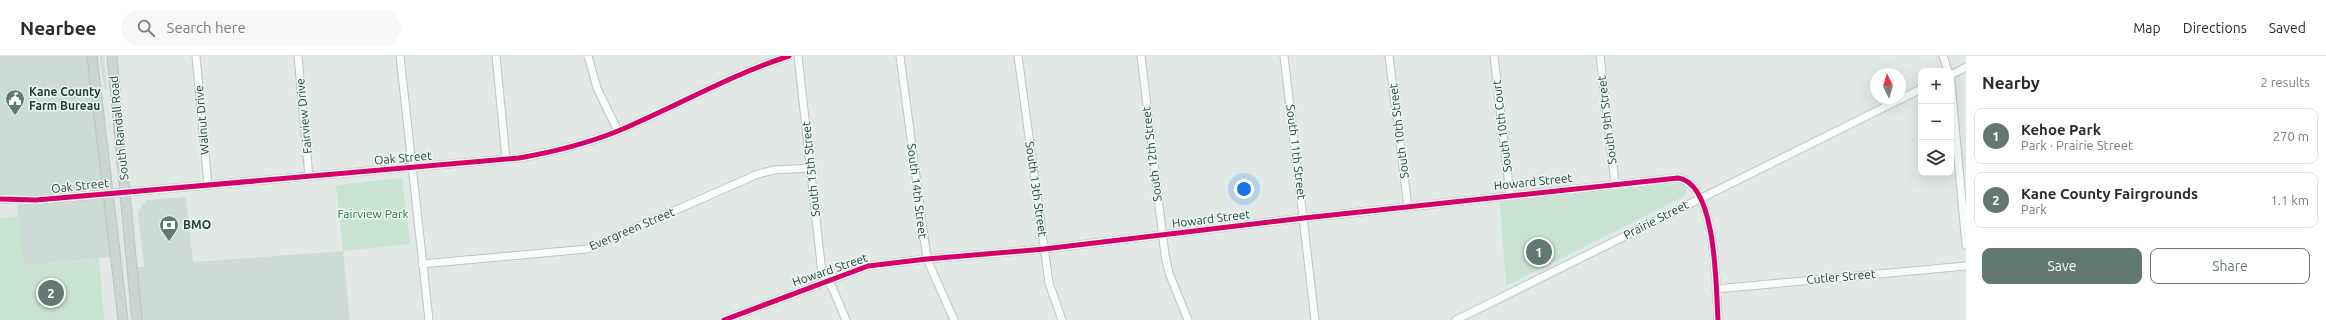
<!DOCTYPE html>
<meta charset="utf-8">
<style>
:root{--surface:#fff;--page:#f7f7f7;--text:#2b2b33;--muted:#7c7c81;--line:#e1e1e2;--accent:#627872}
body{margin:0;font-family:Ubuntu,sans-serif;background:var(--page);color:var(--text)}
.controls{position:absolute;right:12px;top:12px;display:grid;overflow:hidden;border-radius:8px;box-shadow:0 4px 16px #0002}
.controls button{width:36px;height:36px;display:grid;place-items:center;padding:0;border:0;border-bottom:1px solid var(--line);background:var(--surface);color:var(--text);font:20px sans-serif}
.compass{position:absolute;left:1870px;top:12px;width:36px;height:36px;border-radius:50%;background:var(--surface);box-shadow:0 4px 16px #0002;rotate:355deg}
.you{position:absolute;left:1244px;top:133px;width:14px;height:14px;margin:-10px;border:3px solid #fff;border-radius:50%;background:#1a73e8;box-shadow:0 0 0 6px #1a73e833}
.badge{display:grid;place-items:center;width:26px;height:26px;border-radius:50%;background:var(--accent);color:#fff;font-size:13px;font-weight:700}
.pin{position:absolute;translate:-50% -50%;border:2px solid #fff;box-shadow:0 1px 4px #0006}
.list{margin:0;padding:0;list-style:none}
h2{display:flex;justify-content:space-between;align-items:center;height:52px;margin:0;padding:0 16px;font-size:17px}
h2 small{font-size:13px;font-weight:400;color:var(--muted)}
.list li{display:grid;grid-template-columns:26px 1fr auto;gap:12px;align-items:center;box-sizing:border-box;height:56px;margin:0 8px 8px;padding:0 8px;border:1px solid var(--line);border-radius:8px}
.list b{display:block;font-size:15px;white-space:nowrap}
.list p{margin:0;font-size:13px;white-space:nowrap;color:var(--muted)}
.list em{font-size:13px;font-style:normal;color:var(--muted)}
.actions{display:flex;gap:8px;padding:12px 16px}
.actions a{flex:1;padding:9px 0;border:1px solid var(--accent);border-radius:8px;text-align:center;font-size:14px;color:var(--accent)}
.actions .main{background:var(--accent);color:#fff}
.icon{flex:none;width:22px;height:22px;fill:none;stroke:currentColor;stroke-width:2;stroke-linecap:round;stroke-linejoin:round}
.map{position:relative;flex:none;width:1966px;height:264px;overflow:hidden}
header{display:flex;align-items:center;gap:24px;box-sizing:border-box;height:56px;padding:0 20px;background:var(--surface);border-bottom:1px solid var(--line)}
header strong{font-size:19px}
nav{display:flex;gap:22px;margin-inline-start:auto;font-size:14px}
.search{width:280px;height:36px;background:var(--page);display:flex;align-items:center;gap:10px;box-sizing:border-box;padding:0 14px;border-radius:22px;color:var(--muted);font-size:15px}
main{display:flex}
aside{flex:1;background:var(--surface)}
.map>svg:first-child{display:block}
.built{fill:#cedad5}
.green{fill:#c8e3d1}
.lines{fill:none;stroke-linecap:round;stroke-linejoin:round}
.minor-casing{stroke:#bec5c2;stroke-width:9}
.major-casing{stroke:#bbc5c1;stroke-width:11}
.minor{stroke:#fafcfb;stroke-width:7}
.major{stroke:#cbd5d2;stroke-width:9}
.cycleway-casing{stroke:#eef8f3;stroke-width:8}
.cycleway{stroke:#d6006c;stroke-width:5}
.labels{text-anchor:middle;stroke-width:3;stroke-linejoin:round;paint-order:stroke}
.poi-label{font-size:12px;font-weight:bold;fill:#1e3c34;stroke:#eef8f3;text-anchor:start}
.street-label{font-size:12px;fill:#1e3c34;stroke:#eef8f3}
.park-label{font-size:12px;fill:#247744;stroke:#eef8f3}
</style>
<header>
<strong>Nearbee</strong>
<div class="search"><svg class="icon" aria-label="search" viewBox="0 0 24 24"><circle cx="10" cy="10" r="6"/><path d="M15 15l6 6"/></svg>Search here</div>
<nav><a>Map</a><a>Directions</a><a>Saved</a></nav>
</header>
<main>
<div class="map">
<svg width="1966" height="264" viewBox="0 0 1966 264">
<rect width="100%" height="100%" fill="#e1e8e5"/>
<!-- built -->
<path class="built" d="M0,0H88L102,133L22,142L0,140Z
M104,140L111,201L23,210L17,149Z
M186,141L193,206L343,195L350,264H142L136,211H144L138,156L146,144Z"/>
<!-- green -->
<path class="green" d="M99,0H103L107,33H105Z
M402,122L410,188L343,195L336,129Z
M1683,127L1687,129L1686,138L1677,144L1506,230L1500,146Z
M19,160L23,210L99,203L104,264H0V162Z"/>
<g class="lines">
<!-- minor casing -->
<g class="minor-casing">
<path id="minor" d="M196,0L208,129
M298,0L309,121
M400,0L429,264
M496,0L506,103
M588,0L597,32L618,75
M798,0L822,217L833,233L846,264
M900,0L927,203L954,264
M1018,0L1049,227L1062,264
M1141,0L1165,199L1169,217L1188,264
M1284,0L1315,264
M1389,0L1408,151
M1494,0L1510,139
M1600,0L1615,127
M1943,0L1948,15
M1951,19L1966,11
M1951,26L1966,189
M0,143L36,144L519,102C553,96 586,88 618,75C675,51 730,19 789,0
M422,208L587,193L758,118L774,114L811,112
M1716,233L1966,210
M724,264L868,210L927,203L1044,193L1304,162L1678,122C1717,127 1716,233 1718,264
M1456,264L1921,33"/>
</g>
<!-- major casing -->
<g class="major-casing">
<path id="major" d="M92,0L123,264
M112,0L137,264"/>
</g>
<!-- minor -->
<use href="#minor" class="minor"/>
<!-- major -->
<use href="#major" class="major"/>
<!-- cycleway casing -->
<g class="cycleway-casing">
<path id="cycleway" d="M0,143L36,144L519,102C553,96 586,88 618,75C675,51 730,19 789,0
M724,264L868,210L927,203L1044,193L1304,162L1678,122C1717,127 1716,233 1718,264"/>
</g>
<!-- cycleway -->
<use href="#cycleway" class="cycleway"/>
</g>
<!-- icons -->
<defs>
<g id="civic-pin" transform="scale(1)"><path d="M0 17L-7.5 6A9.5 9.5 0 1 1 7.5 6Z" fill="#627872" stroke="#eef8f3"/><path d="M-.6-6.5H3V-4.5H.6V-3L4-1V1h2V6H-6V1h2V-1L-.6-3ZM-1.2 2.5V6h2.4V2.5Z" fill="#fff"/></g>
<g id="bank-pin" transform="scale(1)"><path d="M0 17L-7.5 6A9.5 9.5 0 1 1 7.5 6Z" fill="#627872" stroke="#eef8f3"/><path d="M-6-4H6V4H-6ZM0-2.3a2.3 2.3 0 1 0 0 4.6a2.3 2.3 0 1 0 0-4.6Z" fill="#fff"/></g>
</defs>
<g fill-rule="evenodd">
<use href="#civic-pin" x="15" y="43"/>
<use href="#bank-pin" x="169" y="169"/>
</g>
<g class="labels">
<!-- poi labels -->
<g class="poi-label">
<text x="29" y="40">Kane County<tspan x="29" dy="14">Farm Bureau</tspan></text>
<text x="183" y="173">BMO</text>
</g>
<!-- street labels -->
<g class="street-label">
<text transform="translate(304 60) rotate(-96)" y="4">Fairview Drive</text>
<text transform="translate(202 64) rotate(-95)" y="4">Walnut Drive</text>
<text transform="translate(1607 64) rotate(-97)" y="4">South 9th Street</text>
<text transform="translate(1502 70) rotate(-97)" y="4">South 10th Court</text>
<text transform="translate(119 72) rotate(-96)" y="4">South Randall Road</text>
<text transform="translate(1399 75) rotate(-97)" y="4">South 10th Street</text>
<text transform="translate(1296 96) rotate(83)" y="4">South 11th Street</text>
<text transform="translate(1152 98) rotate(-97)" y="4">South 12th Street</text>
<text transform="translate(403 102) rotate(-5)" y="4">Oak Street</text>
<text transform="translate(811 113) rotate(-96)" y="4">South 15th Street</text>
<text transform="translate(1533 126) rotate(-6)" y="4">Howard Street</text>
<text transform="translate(80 130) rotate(-6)" y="4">Oak Street</text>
<text transform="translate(1036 133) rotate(82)" y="4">South 13th Street</text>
<text transform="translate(917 135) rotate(83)" y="4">South 14th Street</text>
<text transform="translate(1211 163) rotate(-7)" y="4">Howard Street</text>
<text transform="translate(1656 164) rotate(-27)" y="4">Prairie Street</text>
<text transform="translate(632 173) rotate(-23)" y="4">Evergreen Street</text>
<text transform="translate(830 214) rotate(-19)" y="4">Howard Street</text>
<text transform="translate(1841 221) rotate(-5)" y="4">Cutler Street</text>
</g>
<!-- park labels -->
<g class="park-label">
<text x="373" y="162">Fairview Park</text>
</g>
</g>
</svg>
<div class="controls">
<button>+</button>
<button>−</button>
<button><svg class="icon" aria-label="layers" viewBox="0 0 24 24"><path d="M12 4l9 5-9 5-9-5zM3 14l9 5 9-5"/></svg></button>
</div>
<svg class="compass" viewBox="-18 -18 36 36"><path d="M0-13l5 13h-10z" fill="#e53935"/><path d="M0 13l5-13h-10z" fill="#7c7c81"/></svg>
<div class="you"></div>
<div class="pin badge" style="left:1539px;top:196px">1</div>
<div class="pin badge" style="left:51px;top:237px">2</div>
</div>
<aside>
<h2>Nearby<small>2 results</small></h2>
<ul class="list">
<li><span class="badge">1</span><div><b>Kehoe Park</b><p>Park · Prairie Street</p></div><em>270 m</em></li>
<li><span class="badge">2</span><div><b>Kane County Fairgrounds</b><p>Park</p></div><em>1.1 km</em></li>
</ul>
<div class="actions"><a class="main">Save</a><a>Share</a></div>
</aside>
</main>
